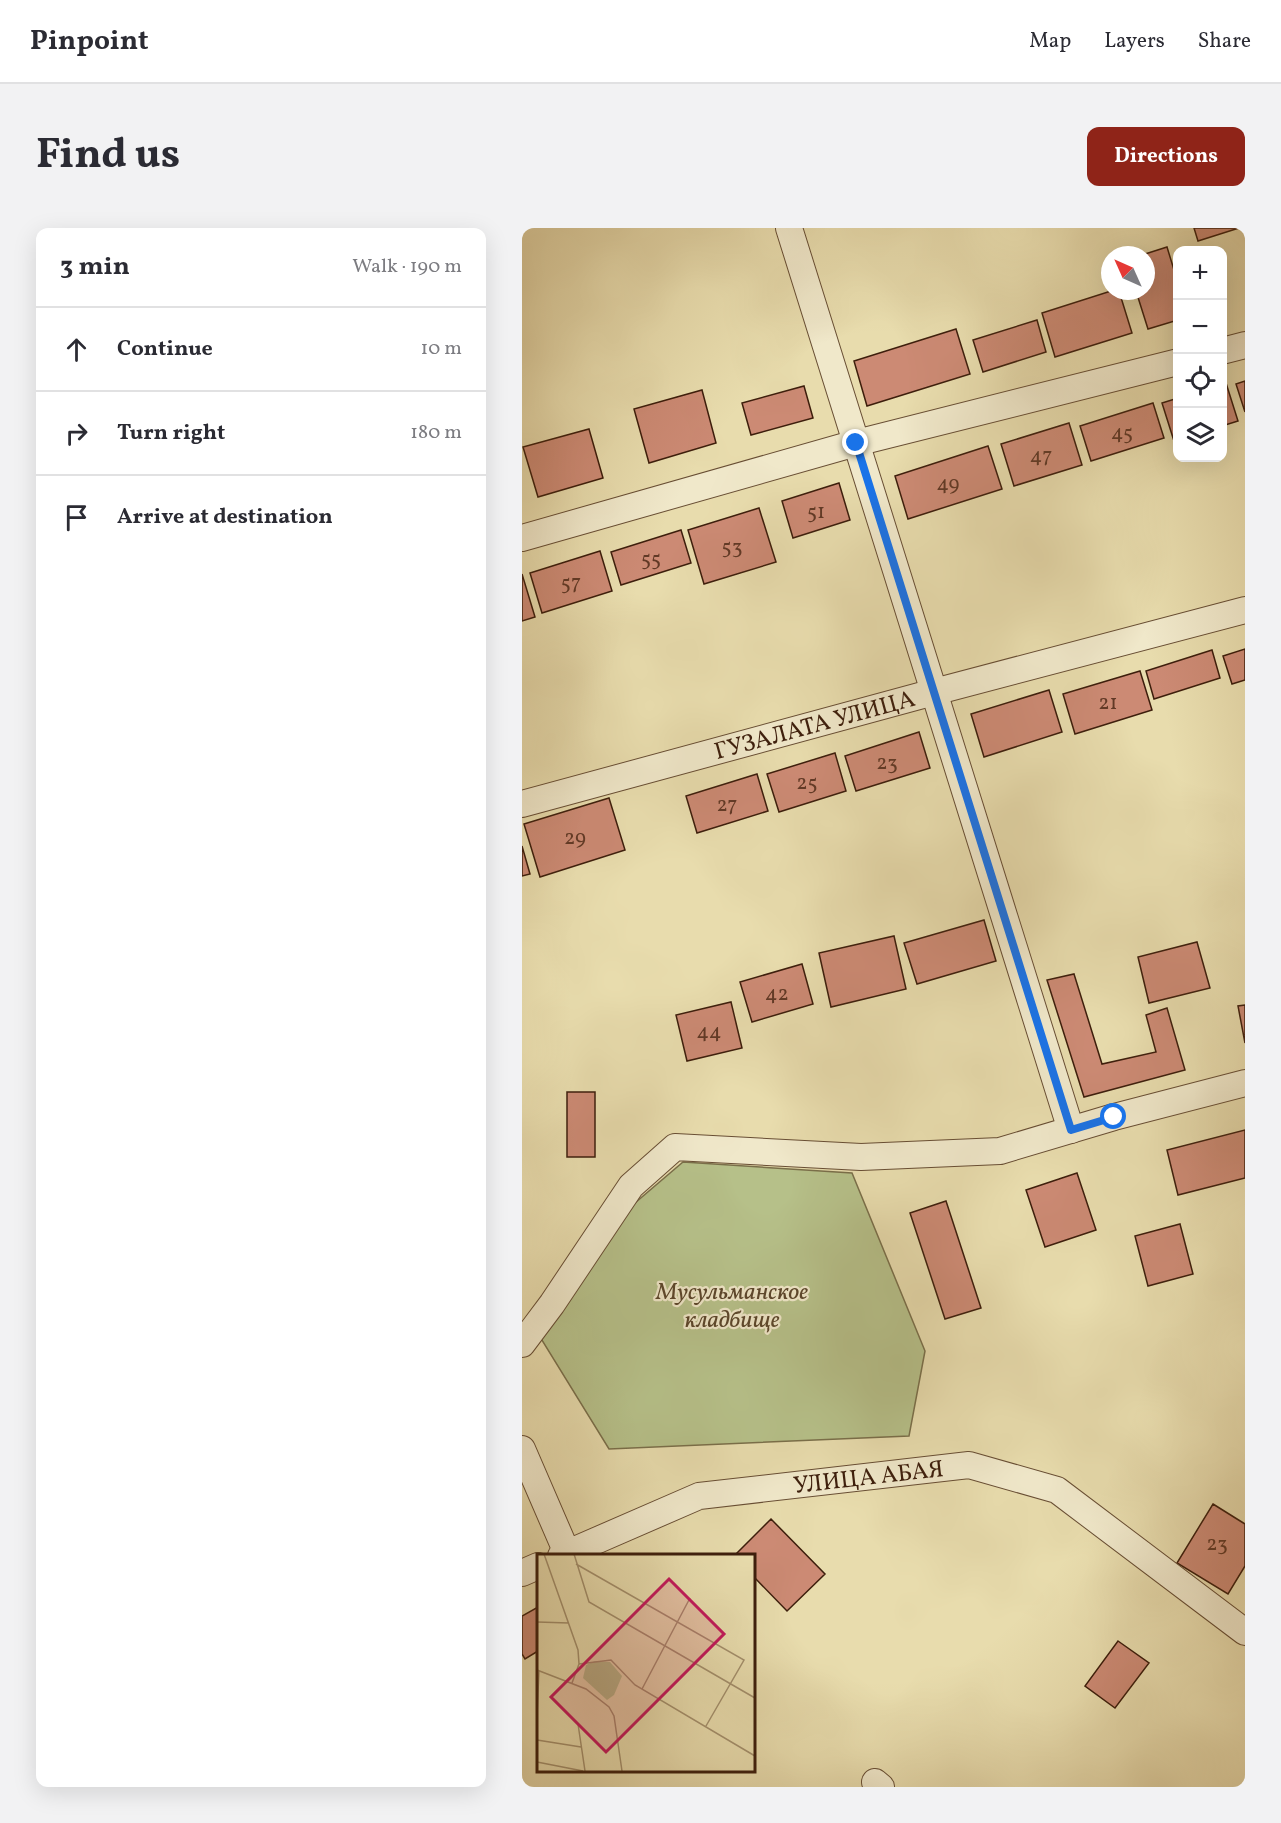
<!DOCTYPE html>
<meta charset="utf-8">
<style>
:root{--surface:#fff;--page:#f2f2f3;--text:#2b2b33;--muted:#7c7c81;--line:#e1e1e2;--accent:#8f2418}
body{margin:0;font-family:Vollkorn,serif;background:var(--page);color:var(--text)}
.controls{position:absolute;right:18px;top:18px;display:grid;overflow:hidden;border-radius:12px;box-shadow:0 6px 24px #0002}
.controls button{width:54px;height:54px;display:grid;place-items:center;padding:0;border:0;border-bottom:2px solid var(--line);background:var(--surface);color:var(--text);font:30px sans-serif}
.compass{position:absolute;left:579px;top:18px;width:54px;height:54px;border-radius:50%;background:var(--surface);box-shadow:0 6px 24px #0002;rotate:315deg}
.stop{position:absolute;width:18px;height:18px;margin:-14px;border:4px solid #1a73e8;border-radius:50%;background:#fff}
.stop.end{background:#1a73e8;border-color:#fff;box-shadow:0 2px 6px #0008}
.list{margin:0;padding:0;list-style:none}
h2{display:flex;justify-content:space-between;align-items:center;height:78px;margin:0;padding:0 24px;font-size:26px}
h2 small{font-size:20px;font-weight:400;color:var(--muted)}
.list li{display:grid;grid-template-columns:39px 1fr auto;gap:18px;align-items:center;box-sizing:border-box;height:84px;padding:0 24px;border-top:2px solid var(--line)}
.list b{display:block;font-size:22px;white-space:nowrap}
.list em{font-size:20px;font-style:normal;color:var(--muted)}
.icon{flex:none;width:33px;height:33px;fill:none;stroke:currentColor;stroke-width:2;stroke-linecap:round;stroke-linejoin:round}
.map{position:relative;flex:none;width:723px;height:1559px;overflow:hidden;border-radius:12px}
header{display:flex;align-items:center;gap:36px;box-sizing:border-box;height:84px;padding:0 30px;background:var(--surface);border-bottom:2px solid var(--line)}
header strong{font-size:28px}
nav{display:flex;gap:33px;margin-inline-start:auto;font-size:21px}
.intro{display:flex;align-items:center;justify-content:space-between;box-sizing:border-box;height:144px;padding:0 36px}
h1{margin:0;font-size:42px}
.button{padding:15px 27px;border-radius:12px;background:var(--accent);color:#fff;font-size:21px;font-weight:700}
main{display:flex;gap:36px;padding:0 36px}
aside{flex:1;background:var(--surface);border-radius:12px;box-shadow:0 6px 24px #0002}
.map>svg:first-child{display:block}
.green{fill:#b6c089;stroke:#7a6f4a;stroke-width:1.5}
.building{fill:#cc8a74;stroke:#3d1e0c;stroke-width:1.5}
.lines{fill:none;stroke-linecap:round;stroke-linejoin:round}
.minor-casing{stroke:#684e34;stroke-width:28}
.minor{stroke:#f0e8ca;stroke-width:26}
.route{stroke:#1a73e8;stroke-width:8}
.labels{text-anchor:middle;stroke-width:4.5;stroke-linejoin:round;paint-order:stroke}
.number-label{font-size:21px;fill:#613926}
.street-label{font-size:24px;fill:#3d1e0c;stroke:#f0e8ca}
.park-label{font-size:24px;font-style:italic;fill:#5b462b;stroke:#f0e8ca}
.inset-road{fill:none;stroke:#a4906d;stroke-width:1.5}
.view{fill:#c2185b;fill-opacity:0.15;stroke:#c2185b;stroke-width:3}
.inset-edge{fill:none;stroke:#3d1e0c;stroke-width:3}
</style>
<header>
<strong>Pinpoint</strong>
<nav><a>Map</a><a>Layers</a><a>Share</a></nav>
</header>
<div class="intro"><h1>Find us</h1><a class="button">Directions</a></div>
<main>
<aside>
<h2>3 min<small>Walk · 190 m</small></h2>
<ul class="list">
<li><svg class="icon" aria-label="ahead" viewBox="0 0 24 24"><path d="M12 20V5M6 11l6-6 6 6"/></svg><div><b>Continue</b></div><em>10 m</em></li>
<li><svg class="icon" aria-label="right" viewBox="0 0 24 24"><path d="M7 20v-9h11M14 6l5 5-5 5"/></svg><div><b>Turn right</b></div><em>180 m</em></li>
<li><svg class="icon" aria-label="arrive" viewBox="0 0 24 24"><path d="M6 21V4h12l-3 4 3 4H6"/></svg><div><b>Arrive at destination</b></div></li>
</ul>
</aside>
<div class="map">
<svg width="723" height="1559" viewBox="0 0 723 1559">
<rect width="100%" height="100%" fill="#e8dcad"/>
<filter id="stains"><feTurbulence type="fractalNoise" baseFrequency=".00333" numOctaves="4"/><feColorMatrix values="0 0 0 0 .2 0 0 0 0 .09 0 0 0 0 .02 0 0 0 .5 -.17"/></filter>
<radialGradient id="worn" r=".72"><stop offset=".6" stop-color="#630" stop-opacity="0"/><stop offset="1" stop-color="#630" stop-opacity=".3"/></radialGradient>
<!-- green -->
<path class="green" d="M161,934L330,945L403,1123L387,1208L87,1221L18,1109L52,1027Z"/>
<!-- building -->
<path class="building" d="M672,0H717L676,13Z
M645,19L656,55V92L626,101L614,63H624V27H620Z
M589,63H597L610,105L533,129L520,85Z
M515,92L524,124L461,144L451,112Z
M434,101L448,146L345,178L332,133Z
M723,153V184L714,156Z
M704,155L716,193L700,198V156Z
M282,158L291,190L229,207L220,175Z
M180,162L194,215L127,235L112,181Z
M656,170V212L652,213L640,175Z
M631,175L642,210L569,233L558,198Z
M547,195L560,237L492,258L479,216Z
M67,201L81,250L16,269L1,219Z
M466,218L480,261L386,291L373,248Z
M317,255L328,292L271,310L260,273Z
M237,280L254,334L182,356L166,302Z
M159,302L169,335L99,357L89,324Z
M78,323L90,363L20,385L8,345Z
M0,346L13,389L0,393Z
M723,421V452L710,456L701,428Z
M690,422L698,450L632,471L624,443Z
M618,443L630,482L553,506L541,466Z
M527,462L540,504L462,529L449,486Z
M397,504L408,540L334,563L323,528Z
M313,525L324,563L257,584L245,546Z
M235,546L246,583L175,605L164,568Z
M87,570L103,622L18,649L2,596Z
M0,618L8,646L0,648Z
M462,692L474,733L395,756L382,715Z
M372,708L384,761L309,779L297,725Z
M675,714L688,760L627,775L616,729Z
M280,736L291,776L230,794L218,754Z
M552,746L580,836L634,824L624,787L645,780L663,842L562,869L525,752Z
M209,774L220,820L165,833L154,787Z
M723,777V815L716,778Z
M45,864H73V929H45Z
M723,902V950L656,967L645,922Z
M555,945L574,1002L523,1019L504,962Z
M424,973L459,1080L423,1091L388,985Z
M658,996L671,1046L626,1058L613,1008Z
M691,1276L723,1296V1338L706,1366L655,1335Z
M249,1291L303,1346L265,1383L231,1348V1328H212Z
M16,1379V1423L3,1431L0,1426V1388Z
M596,1413L627,1435L593,1480L563,1458Z"/>
<g class="lines">
<!-- minor casing -->
<g class="minor-casing">
<g id="minor">
<path d="M267,0L549,902"/>
<path d="M700,123L723,117"/>
<path d="M0,310L334,215L656,134"/>
<path id="s1" d="M0,576L412,464L723,382"/>
<path d="M0,1116L30,1076L109,958L153,919L339,929L478,923L592,889L723,855"/>
<path d="M0,1221L45,1325"/>
<path id="s2" d="M39,1328L177,1268L447,1237L535,1262L723,1404"/>
<path d="M0,1345L16,1338"/>
<path d="M353,1554L359,1559"/>
</g>
</g>
<!-- minor -->
<use href="#minor" class="minor"/>
</g>
<g class="lines">
<!-- route -->
<path class="route" d="M334,215L549,902L592,889"/>
</g>
<g class="labels">
<!-- number labels -->
<g class="number-label">
<text x="600" y="211">45</text>
<text x="519" y="234">47</text>
<text x="426" y="262">49</text>
<text x="294" y="290">51</text>
<text x="210" y="325">53</text>
<text x="129" y="337">55</text>
<text x="49" y="361">57</text>
<text x="586" y="481">21</text>
<text x="365" y="541">23</text>
<text x="285" y="561">25</text>
<text x="205" y="583">27</text>
<text x="53" y="616">29</text>
<text x="255" y="772">42</text>
<text x="187" y="810">44</text>
<text x="695" y="1322">23</text>
</g>
<!-- street labels -->
<g class="street-label">
<text dy="8" stroke="none"><textPath href="#s1" startOffset="303">ГУЗАЛАТА УЛИЦА</textPath></text>
<text dy="8" stroke="none"><textPath href="#s2" startOffset="321">УЛИЦА АБАЯ</textPath></text>
</g>
<!-- park labels -->
<g class="park-label">
<text x="210" y="1071">Мусульманское<tspan x="210" dy="28">кладбище</tspan></text>
</g>
</g>
<!-- overview -->
<g transform="translate(15 1326)">
<rect width="218" height="218" fill="#e8dcad"/>
<path d="M58,107L73,108L85,122L77,141L70,146L46,124L49,111Z" fill="#b6c089"/>
<path class="inset-road" d="M7,0L41,96L42,110L35,129M37,0L52,48L218,144M39,10L207,106L169,172M0,68L32,69M42,110L74,106L98,131L218,202M0,116L49,135L72,153L77,162L85,217M105,135L153,44M0,161L2,116M41,170L48,217M0,186L44,193M0,208L46,217"/>
<path class="view" d="M132,25L187,80L69,198L14,143Z"/>
<rect width="218" height="218" class="inset-edge"/>
</g>
<rect width="100%" height="100%" filter="url(#stains)"/>
<rect width="100%" height="100%" fill="url(#worn)"/>
</svg>
<div class="controls">
<button>+</button>
<button>−</button>
<button><svg class="icon" aria-label="locate" viewBox="0 0 24 24"><circle cx="12" cy="12" r="6"/><path d="M12 2v4M12 18v4M2 12h4M18 12h4"/></svg></button>
<button><svg class="icon" aria-label="layers" viewBox="0 0 24 24"><path d="M12 4l9 5-9 5-9-5zM3 14l9 5 9-5"/></svg></button>
</div>
<svg class="compass" viewBox="-18 -18 36 36"><path d="M0-13l5 13h-10z" fill="#e53935"/><path d="M0 13l5-13h-10z" fill="#7c7c81"/></svg>
<div class="stop" style="left:592px;top:889px"></div>
<div class="stop end" style="left:334px;top:215px"></div>
</div>
</main>
